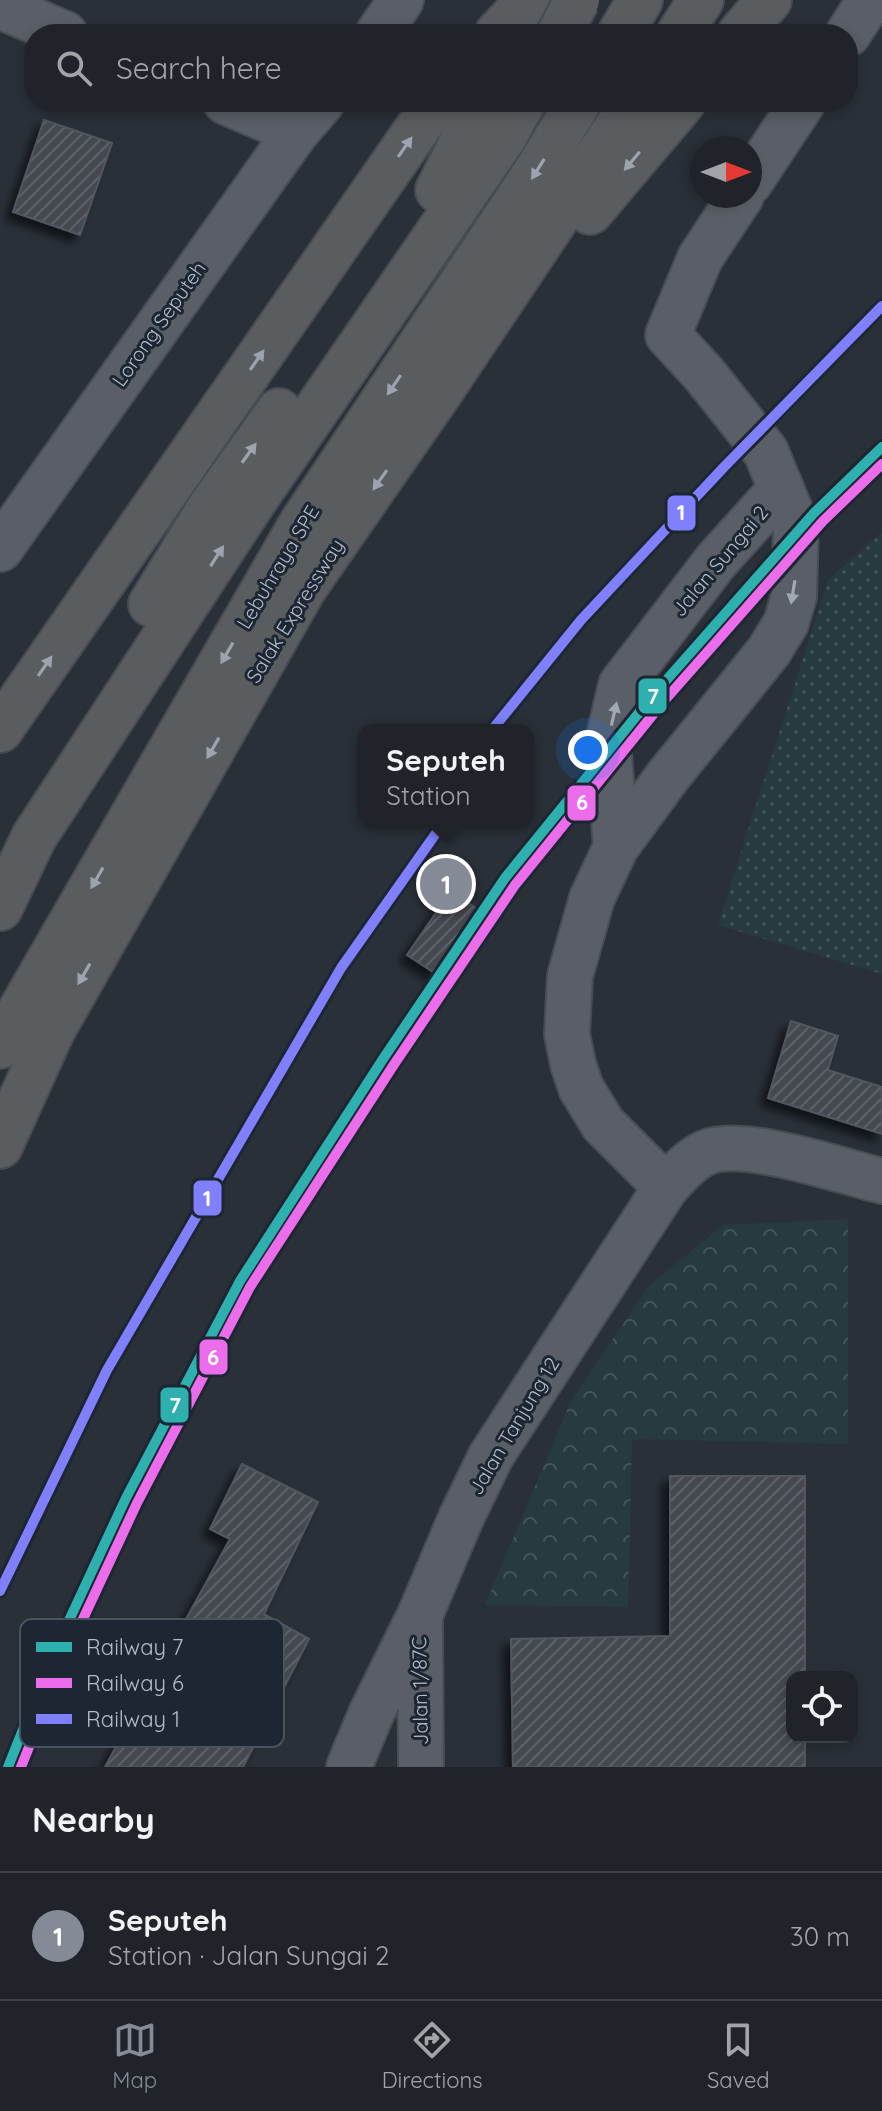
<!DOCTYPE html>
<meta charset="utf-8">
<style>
:root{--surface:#20242a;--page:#282c32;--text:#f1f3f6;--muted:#a2a4a8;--line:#3d4147;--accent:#848b96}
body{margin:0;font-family:Quicksand,sans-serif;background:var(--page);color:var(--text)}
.controls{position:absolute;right:24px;bottom:24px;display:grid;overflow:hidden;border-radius:16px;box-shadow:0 4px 12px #0003}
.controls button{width:72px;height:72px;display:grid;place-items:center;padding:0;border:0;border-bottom:2px solid var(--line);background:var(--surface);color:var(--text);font:40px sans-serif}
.compass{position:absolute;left:690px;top:136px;width:72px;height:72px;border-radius:50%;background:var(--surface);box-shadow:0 4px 12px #0003;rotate:90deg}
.you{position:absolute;left:588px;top:750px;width:28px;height:28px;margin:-20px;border:6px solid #fff;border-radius:50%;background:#1a73e8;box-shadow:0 0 0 12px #1a73e833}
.badge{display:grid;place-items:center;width:52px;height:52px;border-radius:50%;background:var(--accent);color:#fff;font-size:26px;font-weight:700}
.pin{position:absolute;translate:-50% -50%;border:4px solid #fff;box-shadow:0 2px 8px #0006}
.popup{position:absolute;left:358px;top:724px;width:176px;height:104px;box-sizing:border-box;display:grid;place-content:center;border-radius:16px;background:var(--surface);filter:drop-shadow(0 2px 6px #0005);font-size:26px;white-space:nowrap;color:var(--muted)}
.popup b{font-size:30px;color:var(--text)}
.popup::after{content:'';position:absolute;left:50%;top:100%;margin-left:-16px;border:16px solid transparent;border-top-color:var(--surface)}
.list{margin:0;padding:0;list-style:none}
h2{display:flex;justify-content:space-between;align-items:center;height:104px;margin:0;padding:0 32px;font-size:34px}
h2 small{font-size:26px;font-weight:400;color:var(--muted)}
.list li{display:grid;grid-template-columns:52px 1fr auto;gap:24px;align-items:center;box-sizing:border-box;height:128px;padding:0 32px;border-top:2px solid var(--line)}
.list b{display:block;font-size:30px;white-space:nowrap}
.list p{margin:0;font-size:26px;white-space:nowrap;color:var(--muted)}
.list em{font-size:26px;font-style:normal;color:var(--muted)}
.icon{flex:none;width:44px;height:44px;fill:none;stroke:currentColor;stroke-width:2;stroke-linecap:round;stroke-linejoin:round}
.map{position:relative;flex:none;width:882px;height:1767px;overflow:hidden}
.search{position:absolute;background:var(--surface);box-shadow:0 4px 12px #0003;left:24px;right:24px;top:24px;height:88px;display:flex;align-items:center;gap:20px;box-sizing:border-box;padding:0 28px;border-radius:32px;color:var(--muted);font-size:30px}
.sheet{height:232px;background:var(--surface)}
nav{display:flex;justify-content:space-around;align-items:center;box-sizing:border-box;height:112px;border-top:2px solid var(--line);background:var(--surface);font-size:22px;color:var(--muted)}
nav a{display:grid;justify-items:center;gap:4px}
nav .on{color:var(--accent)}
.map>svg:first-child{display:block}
.grass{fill:url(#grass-dots)}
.park{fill:url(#park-crowns)}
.building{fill:url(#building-hatch);stroke:#52575f;stroke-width:2;filter:url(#shadow)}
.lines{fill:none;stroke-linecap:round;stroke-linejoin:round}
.minor-casing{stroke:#484c53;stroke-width:48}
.highway-casing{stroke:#474c53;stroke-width:48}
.minor{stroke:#5a5e66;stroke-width:44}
.highway{stroke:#5a5d60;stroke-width:44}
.highway-bridge-casing{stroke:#474c53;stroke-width:48;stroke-linecap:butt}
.highway-bridge{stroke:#5a5d60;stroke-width:44}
.rail-1-casing{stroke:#1d2633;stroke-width:16}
.rail-2-casing{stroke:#1d2633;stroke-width:16}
.rail-3-casing{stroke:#1d2633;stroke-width:16}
.rail-1{stroke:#2eb0ae;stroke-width:10}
.rail-2{stroke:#ec6dec;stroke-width:10}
.rail-3{stroke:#8080ff;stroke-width:10}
.oneway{fill:#9ea4af}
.oneway2{fill:#a2a9b5}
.labels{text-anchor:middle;stroke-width:6;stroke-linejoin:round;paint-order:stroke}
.street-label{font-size:20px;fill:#b4bcc9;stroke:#1d2633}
.key{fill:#1d2633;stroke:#4a5360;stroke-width:2}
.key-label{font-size:22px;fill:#b4bcc9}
.line-badge{stroke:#1d2633;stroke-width:3}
.badge-label{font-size:22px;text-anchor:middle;font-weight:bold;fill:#fff}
</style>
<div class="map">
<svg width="882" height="1767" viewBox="0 0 882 1767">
<defs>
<pattern id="grass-dots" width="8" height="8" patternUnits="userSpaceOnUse" patternTransform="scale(2)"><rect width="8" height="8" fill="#273a3e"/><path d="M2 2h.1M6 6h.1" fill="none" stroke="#445559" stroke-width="1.8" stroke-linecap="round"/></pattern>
<pattern id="park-crowns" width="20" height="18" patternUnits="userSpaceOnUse" patternTransform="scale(2)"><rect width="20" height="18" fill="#273a3e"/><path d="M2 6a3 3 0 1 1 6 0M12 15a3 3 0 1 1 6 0" fill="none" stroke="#445559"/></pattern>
<pattern id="building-hatch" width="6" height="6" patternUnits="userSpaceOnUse" patternTransform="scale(2)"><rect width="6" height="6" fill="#444950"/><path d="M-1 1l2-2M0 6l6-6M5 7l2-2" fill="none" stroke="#5d6168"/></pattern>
<filter id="shadow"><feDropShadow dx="-7" dy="7" stdDeviation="4" flood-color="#0009"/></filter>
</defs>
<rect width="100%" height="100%" fill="#2a3038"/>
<!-- grass -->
<path class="grass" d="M882,532V974L718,925L828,580Z"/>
<!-- park -->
<path class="park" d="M848,1219V1444L632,1439L628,1607L485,1605L571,1401L648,1287L723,1225Z"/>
<!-- building -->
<path class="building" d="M44,120L112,143L80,235L13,212Z
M451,891L480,911L436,974L407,955Z
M791,1021L838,1036L828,1070L882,1087V1134L768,1098Z
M242,1464L318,1502L264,1614L309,1639L243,1767H105L230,1539L210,1529Z
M670,1476H805V1677H792V1737H805V1767H513L511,1639L670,1636Z"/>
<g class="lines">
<!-- minor casing -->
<g class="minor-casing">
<path id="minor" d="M0,6L65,34
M378,34L401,0
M848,34L870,0
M226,102L296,132
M750,182L803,102
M0,549L296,132L322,102
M616,847L608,741L621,685L716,561L781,489
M666,1187L603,1124L581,1088L573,1064L567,1034L570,976L592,898L616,847L668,776L769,651L786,623L794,596L796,525L766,452L704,374L668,335L700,258L741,196
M420,1622L421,1767
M349,1767L371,1714L420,1615L461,1518L491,1456L666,1187C678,1174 692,1157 710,1151C749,1139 841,1171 882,1181"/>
</g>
<!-- highway casing -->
<g class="highway-casing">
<path id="highway" d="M497,34L529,0
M620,34L640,0
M679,34L701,0
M740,34L769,0
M438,190L482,102
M590,212L683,102
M151,604L211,506L279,411
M0,730L436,102
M0,908L34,837L253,502L504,137L523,102
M0,1046L302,523L534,175L579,102
M0,1146L52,1031L304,588L440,392L634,102"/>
</g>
<!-- minor -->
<use href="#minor" class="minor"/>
<!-- highway -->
<use href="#highway" class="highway"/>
<!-- highway-bridge casing -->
<g class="highway-bridge-casing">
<path id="highway-bridge" d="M559,34L577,0"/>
</g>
<!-- highway-bridge -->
<use href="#highway-bridge" class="highway-bridge"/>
<!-- rail-1 casing -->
<g class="rail-1-casing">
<path id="rail-1" d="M8,1767L52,1657L126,1498L240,1281L383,1059L505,878L655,693L814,513L882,447"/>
</g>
<!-- rail-2 casing -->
<g class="rail-2-casing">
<path id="rail-2" d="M21,1767L63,1662L137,1503L250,1287L393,1066L515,885L664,701L823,521L882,464"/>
</g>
<!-- rail-3 casing -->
<g class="rail-3-casing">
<path id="rail-3" d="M492,730L581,620L724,467L882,306
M0,1591L107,1370L341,968L444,822"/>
</g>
<!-- rail-1 -->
<use href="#rail-1" class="rail-1"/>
<!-- rail-2 -->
<use href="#rail-2" class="rail-2"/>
<!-- rail-3 -->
<use href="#rail-3" class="rail-3"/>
</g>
<!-- one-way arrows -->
<defs><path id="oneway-solid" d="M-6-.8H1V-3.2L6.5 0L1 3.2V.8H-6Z" transform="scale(2)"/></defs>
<g class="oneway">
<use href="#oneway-solid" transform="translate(405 147) rotate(-55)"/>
<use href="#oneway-solid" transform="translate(632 161) rotate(130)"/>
<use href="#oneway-solid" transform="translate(538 169) rotate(122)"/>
<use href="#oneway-solid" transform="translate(257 360) rotate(-55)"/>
<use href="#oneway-solid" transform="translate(394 385) rotate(124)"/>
<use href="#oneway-solid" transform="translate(249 453) rotate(-54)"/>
<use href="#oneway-solid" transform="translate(380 480) rotate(125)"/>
<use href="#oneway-solid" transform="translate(217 556) rotate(-57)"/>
<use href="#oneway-solid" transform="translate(227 653) rotate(120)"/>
<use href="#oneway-solid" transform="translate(45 666) rotate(-55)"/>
<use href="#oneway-solid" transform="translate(213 748) rotate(120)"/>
<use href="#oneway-solid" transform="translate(97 878) rotate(120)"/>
<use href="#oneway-solid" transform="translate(84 974) rotate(120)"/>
</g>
<g class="oneway2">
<use href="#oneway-solid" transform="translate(793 592) rotate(99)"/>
<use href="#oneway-solid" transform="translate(614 714) rotate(-77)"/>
</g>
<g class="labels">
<!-- street labels -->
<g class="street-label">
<text transform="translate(159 324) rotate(-55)" y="7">Lorong Seputeh</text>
<text transform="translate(720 561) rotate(-50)" y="7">Jalan Sungai 2</text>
<text transform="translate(278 567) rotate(-59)" y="7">Lebuhraya SPE</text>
<text transform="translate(295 611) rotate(-58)" y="7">Salak Expressway</text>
<text transform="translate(514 1426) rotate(-59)" y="7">Jalan Tanjung 12</text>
<text transform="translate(420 1691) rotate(-91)" y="7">Jalan 1/87C</text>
</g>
</g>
<!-- legend -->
<rect x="20" y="1619" width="264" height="128" rx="12" class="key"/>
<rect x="36" y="1642" width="36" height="10" fill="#2eb0ae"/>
<rect x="36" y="1678" width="36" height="10" fill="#ec6dec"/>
<rect x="36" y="1714" width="36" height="10" fill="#8080ff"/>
<g class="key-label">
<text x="86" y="1655">Railway 7</text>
<text x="86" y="1691">Railway 6</text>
<text x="86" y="1727">Railway 1</text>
</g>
<g class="line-badge">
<rect x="666" y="494" width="31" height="38" rx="8" fill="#8080ff"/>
<rect x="637" y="677" width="31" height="38" rx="8" fill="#2eb0ae"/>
<rect x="566" y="784" width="31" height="38" rx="8" fill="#ec6dec"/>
<rect x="192" y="1179" width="31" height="38" rx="8" fill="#8080ff"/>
<rect x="198" y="1338" width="31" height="38" rx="8" fill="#ec6dec"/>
<rect x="159" y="1386" width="31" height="38" rx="8" fill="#2eb0ae"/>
</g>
<g class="badge-label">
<text x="681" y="520">1</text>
<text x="653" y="704">7</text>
<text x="582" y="810">6</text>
<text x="207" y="1206">1</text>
<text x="213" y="1365">6</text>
<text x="175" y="1413">7</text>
</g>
</svg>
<div class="controls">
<button><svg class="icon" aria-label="locate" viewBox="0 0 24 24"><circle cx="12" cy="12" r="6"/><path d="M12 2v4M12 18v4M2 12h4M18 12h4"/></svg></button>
</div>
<svg class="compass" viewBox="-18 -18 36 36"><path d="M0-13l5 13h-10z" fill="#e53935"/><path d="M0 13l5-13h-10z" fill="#a2a4a8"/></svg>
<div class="you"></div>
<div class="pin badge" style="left:446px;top:884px">1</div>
<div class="popup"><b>Seputeh</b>Station</div>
<div class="search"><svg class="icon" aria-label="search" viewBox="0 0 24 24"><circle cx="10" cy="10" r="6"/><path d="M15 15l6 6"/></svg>Search here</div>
</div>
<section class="sheet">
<h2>Nearby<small></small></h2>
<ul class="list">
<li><span class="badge">1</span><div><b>Seputeh</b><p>Station · Jalan Sungai 2</p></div><em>30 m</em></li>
</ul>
</section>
<nav>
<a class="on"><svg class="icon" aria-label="map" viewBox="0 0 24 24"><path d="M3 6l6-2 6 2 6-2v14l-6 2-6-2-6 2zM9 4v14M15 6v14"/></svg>Map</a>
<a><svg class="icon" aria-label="directions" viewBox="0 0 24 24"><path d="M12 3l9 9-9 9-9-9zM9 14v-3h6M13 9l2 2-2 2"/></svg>Directions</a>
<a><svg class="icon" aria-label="saved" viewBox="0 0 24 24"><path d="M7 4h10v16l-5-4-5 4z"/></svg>Saved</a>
</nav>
